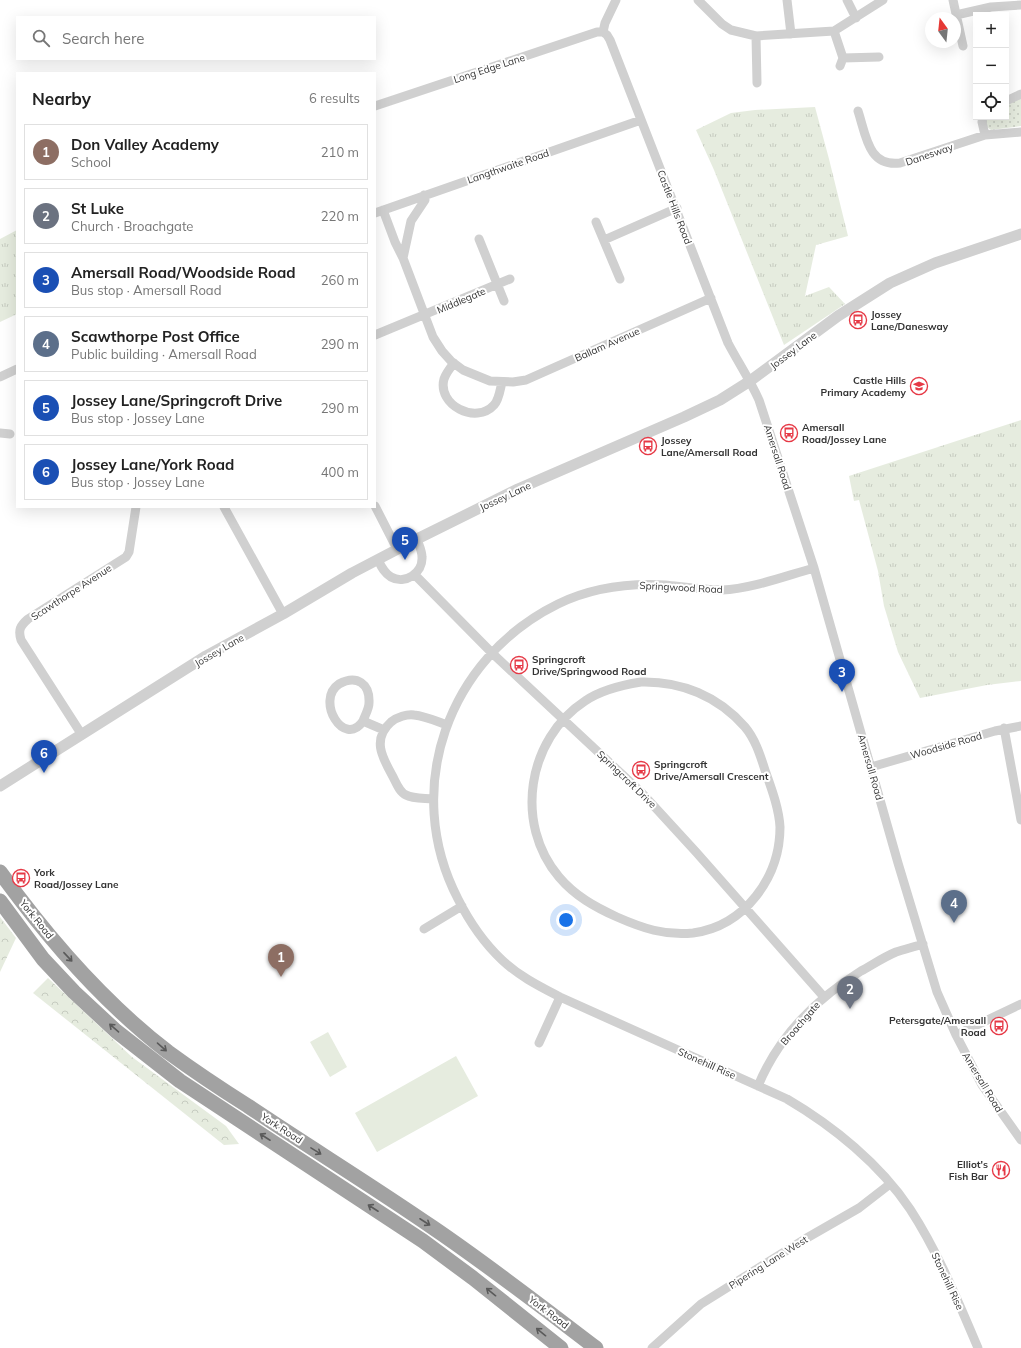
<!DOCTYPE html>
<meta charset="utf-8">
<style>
:root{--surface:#fff;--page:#f2f2f2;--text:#222;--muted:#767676;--line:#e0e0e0;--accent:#1a73e8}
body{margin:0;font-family:Mulish,sans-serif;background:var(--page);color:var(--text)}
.controls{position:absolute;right:12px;top:12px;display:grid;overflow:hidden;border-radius:0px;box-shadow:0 4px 16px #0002}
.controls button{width:36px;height:36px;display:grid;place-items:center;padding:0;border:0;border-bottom:1px solid var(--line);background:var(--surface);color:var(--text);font:20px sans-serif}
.compass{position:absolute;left:925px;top:12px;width:36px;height:36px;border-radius:50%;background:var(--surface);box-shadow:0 4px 16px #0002;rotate:345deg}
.you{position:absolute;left:566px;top:920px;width:14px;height:14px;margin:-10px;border:3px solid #fff;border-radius:50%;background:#1a73e8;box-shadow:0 0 0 6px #1a73e833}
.badge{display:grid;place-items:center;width:26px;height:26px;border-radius:50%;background:var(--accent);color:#fff;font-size:13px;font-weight:700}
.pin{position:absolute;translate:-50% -33px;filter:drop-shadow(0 1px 2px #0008)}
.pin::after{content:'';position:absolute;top:21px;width:14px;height:12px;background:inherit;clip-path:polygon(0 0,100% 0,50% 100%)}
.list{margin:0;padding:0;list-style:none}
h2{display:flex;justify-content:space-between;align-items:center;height:52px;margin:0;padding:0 16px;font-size:17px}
h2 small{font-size:13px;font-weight:400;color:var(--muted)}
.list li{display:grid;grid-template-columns:26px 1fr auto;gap:12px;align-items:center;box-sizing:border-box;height:56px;margin:0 8px 8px;padding:0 8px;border:1px solid var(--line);border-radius:0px}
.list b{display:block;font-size:15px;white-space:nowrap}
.list p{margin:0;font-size:13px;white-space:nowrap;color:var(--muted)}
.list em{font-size:13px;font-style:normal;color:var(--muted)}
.icon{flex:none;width:22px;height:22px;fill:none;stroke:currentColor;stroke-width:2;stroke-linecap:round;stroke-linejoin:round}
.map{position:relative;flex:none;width:1021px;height:1348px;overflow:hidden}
.search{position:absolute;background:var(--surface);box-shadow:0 4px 16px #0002;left:16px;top:16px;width:360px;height:44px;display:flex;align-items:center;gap:10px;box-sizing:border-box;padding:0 14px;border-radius:0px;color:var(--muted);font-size:15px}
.panel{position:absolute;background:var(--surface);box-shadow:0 4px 16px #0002;left:16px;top:72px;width:360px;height:436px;border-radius:0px}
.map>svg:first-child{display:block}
.grass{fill:url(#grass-dots)}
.forest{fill:url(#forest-crowns)}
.park{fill:url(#park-tufts)}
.garden{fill:#e6ecdf}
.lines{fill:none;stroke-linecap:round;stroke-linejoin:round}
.minor{stroke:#d0d0d0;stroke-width:9}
.tertiary{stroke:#d0d0d0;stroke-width:11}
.trunk{stroke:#a2a2a2;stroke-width:15}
.oneway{stroke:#5a5a5a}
.labels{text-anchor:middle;stroke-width:4;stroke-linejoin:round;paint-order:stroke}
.street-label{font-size:10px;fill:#333;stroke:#fff}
.poi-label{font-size:10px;font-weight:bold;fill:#333;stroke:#fff;text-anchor:start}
</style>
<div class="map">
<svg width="1021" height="1348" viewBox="0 0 1021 1348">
<defs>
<pattern id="grass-dots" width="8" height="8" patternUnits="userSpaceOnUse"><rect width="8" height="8" fill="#e6ecdf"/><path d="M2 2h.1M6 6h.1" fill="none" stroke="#c6cbc0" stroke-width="1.8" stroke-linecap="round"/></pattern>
<pattern id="forest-crowns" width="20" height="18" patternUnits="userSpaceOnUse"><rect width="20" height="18" fill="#e6ecdf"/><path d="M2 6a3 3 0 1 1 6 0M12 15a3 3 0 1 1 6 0" fill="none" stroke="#c6cbc0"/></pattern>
<pattern id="park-tufts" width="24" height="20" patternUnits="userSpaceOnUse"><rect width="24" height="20" fill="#e6ecdf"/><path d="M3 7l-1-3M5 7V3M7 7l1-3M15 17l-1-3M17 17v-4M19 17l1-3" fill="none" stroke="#c6cbc0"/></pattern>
</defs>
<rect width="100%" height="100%" fill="#fff"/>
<!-- grass -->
<path class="grass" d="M1021,97V126L991,130L986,126L985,120L987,117H1006V105Z"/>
<!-- forest -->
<path class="forest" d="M0,917L16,938L0,972Z
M48,978L132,1057L226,1126L239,1144L224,1145L33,993Z"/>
<!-- park -->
<path class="park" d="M815,107L829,159L848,236L816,245L805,296L829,287L845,304L784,345L714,170L696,130L731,113L755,110Z
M17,230V314L0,322V239Z
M1021,420V681L987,685L920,698L898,652L884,606L878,571L859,500L854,501L849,476Z"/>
<!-- garden -->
<path class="garden" d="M328,1032L347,1067L330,1077L310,1042Z
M456,1056L478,1096L377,1152L355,1113Z"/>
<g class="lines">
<!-- minor -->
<path class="minor" d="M698,0L722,24L731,30L756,36L834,31L883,0
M787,0L791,34
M847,0L856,18
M953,0L963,46
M956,15L991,7L1021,5
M834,31L843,58
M603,32L607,35L610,40L728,343C738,362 750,380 759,400L814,568L898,863L937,992L956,1035L982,1085L1021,1140
M603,32L605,23L616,0
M756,36L757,83
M840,66L843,58L879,57
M1006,101L1021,94
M375,106L597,32H603
M858,111C866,135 868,167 900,163L985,135L1021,132
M983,117L982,122L985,135
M424,195L425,200L411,221L403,258L433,337L442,351L451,361L463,370L490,381L513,382L526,380L711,298
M383,210L395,242L403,258
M375,213L641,120
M596,222L620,279
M479,239L504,301
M604,240L677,208
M375,335L510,279
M454,363C450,368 446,373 444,379C437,405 476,425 494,405C499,400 500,390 502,382
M0,377L17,369
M0,433L10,434
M375,506L397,549
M224,507L283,614
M378,560C381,566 384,573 391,577C405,585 423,573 422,557C422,551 419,545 417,539
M814,568C785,576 751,589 722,590C704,590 684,587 665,585C629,583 591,588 558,604C448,658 401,789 458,899C469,921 484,943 502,960C519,976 539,986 560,997L787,1099C833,1126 880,1164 910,1209C938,1252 958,1301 978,1348
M415,575L492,653L641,792L696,852L824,997
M641,682C681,681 718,696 745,727C756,740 761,758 766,773C772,790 779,809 780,827C780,877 745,926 693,933C665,936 642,928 617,917C595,907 575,896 559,877C514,824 527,739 585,701C601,690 622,685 641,682Z
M363,721C365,715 369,709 369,703C370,684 357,674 339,684C315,700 344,749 363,721L384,730
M1004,728L1021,820
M82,735L21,640C18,630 20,626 28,619L126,557L129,552L136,507
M871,767L995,731L1021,726
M433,799C425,798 413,799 406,795C399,792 396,782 392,775C382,757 372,739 391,722C397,717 407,714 414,715C425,716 436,721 447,725
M424,929L462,906
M956,1035L1021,1004
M539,1043L560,997
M758,1086C779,1035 816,999 861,971C872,965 884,957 896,952C905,949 914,947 923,944
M652,1348L701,1304L805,1239L859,1208L890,1184"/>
<!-- tertiary -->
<path class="tertiary" d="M0,786L206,656L283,614L352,573L417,539L518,489L684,417L720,400L750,381L838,316L890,283L935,263L1021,234"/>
<!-- trunk -->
<path class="trunk" d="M0,872C47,937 104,1003 168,1052C194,1071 221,1089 248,1106C309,1147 371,1185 432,1227C488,1265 542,1307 596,1348
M0,901L43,959L74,992L116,1031L180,1081L423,1241L473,1278L561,1348"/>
</g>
<!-- one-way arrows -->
<defs><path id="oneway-shaft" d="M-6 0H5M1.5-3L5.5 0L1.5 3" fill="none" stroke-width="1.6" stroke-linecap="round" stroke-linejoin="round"/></defs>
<g class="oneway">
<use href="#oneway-shaft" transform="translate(68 957) rotate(47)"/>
<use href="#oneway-shaft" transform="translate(114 1028) rotate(-139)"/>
<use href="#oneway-shaft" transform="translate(162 1047) rotate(41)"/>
<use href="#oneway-shaft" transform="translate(265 1137) rotate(-147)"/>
<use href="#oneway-shaft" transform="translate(316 1151) rotate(32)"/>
<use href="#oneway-shaft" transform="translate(373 1208) rotate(-147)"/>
<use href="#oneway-shaft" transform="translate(425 1222) rotate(33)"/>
<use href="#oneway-shaft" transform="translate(491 1292) rotate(-141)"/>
<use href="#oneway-shaft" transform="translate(541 1332) rotate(-141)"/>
</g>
<!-- icons -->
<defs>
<g id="bus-ring" transform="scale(0.9)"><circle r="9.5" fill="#fff" stroke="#e63946" stroke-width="1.5"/><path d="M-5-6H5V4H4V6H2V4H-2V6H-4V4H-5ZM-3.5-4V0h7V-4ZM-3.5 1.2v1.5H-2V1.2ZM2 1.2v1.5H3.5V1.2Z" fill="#e63946"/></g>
<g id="school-ring" transform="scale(0.9)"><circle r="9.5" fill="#fff" stroke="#e63946" stroke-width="1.5"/><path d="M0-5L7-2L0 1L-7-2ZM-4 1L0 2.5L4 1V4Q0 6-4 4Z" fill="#e63946"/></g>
<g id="restaurant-ring" transform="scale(0.9)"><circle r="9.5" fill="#fff" stroke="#e63946" stroke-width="1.5"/><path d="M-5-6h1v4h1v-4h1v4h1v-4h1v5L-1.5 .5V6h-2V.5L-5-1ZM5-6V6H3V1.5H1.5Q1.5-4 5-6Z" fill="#e63946"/></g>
</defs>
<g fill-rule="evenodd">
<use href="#bus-ring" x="858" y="320"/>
<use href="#school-ring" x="919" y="386"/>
<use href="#bus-ring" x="789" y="433"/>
<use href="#bus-ring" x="648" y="446"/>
<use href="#bus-ring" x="519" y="665"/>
<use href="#bus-ring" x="641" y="770"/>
<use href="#bus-ring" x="21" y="878"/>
<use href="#bus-ring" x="999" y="1026"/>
<use href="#restaurant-ring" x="1001" y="1170"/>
</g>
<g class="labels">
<!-- street labels -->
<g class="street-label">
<text transform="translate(489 68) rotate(-18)" y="4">Long Edge Lane</text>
<text transform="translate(929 154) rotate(-19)" y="4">Danesway</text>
<text transform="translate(508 166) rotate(-19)" y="4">Langthwaite Road</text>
<text transform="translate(675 207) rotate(69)" y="4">Castle Hills Road</text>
<text transform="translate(461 300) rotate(-23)" y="4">Middlegate</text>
<text transform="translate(607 344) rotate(-24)" y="4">Ballam Avenue</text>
<text transform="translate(793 350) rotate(-37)" y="4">Jossey Lane</text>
<text transform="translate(778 457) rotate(72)" y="4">Amersall Road</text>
<text transform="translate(505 496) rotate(-25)" y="4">Jossey Lane</text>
<text transform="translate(681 587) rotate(3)" y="4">Springwood Road</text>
<text transform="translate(71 592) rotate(-33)" y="4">Scawthorpe Avenue</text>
<text transform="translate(219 650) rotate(-30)" y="4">Jossey Lane</text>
<text transform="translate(946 745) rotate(-16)" y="4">Woodside Road</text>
<text transform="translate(871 767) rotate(74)" y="4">Amersall Road</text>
<text transform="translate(627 779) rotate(44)" y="4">Springcroft Drive</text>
<text transform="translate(37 919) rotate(51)" y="4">York Road</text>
<text transform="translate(800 1023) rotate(-49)" y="4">Broachgate</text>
<text transform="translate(707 1063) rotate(24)" y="4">Stonehill Rise</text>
<text transform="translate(983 1082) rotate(59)" y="4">Amersall Road</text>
<text transform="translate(282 1128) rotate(33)" y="4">York Road</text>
<text transform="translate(768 1262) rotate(-32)" y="4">Pipering Lane West</text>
<text transform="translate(948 1281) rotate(65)" y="4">Stonehill Rise</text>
<text transform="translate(549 1312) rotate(37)" y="4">York Road</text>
</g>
<!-- poi labels -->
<g class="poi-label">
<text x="871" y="318">Jossey<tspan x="871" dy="12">Lane/Danesway</tspan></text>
<text x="906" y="384" text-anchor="end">Castle Hills<tspan x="906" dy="12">Primary Academy</tspan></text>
<text x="802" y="431">Amersall<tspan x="802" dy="12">Road/Jossey Lane</tspan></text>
<text x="661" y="444">Jossey<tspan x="661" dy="12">Lane/Amersall Road</tspan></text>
<text x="532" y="663">Springcroft<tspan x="532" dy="12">Drive/Springwood Road</tspan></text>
<text x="654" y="768">Springcroft<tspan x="654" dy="12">Drive/Amersall Crescent</tspan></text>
<text x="34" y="876">York<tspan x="34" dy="12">Road/Jossey Lane</tspan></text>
<text x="986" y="1024" text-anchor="end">Petersgate/Amersall<tspan x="986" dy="12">Road</tspan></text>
<text x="988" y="1168" text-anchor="end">Elliot's<tspan x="988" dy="12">Fish Bar</tspan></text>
</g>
</g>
</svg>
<div class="controls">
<button>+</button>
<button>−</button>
<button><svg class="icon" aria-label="locate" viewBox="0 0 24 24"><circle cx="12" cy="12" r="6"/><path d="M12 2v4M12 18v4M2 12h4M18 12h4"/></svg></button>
</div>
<svg class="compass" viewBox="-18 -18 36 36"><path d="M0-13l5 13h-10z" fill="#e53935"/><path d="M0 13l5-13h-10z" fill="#767676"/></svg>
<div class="you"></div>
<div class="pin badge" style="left:281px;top:977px;background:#8d6e63">1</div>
<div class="pin badge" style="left:850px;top:1009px;background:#6b7280">2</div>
<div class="pin badge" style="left:842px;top:692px;background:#1a4fb4">3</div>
<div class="pin badge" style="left:954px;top:923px;background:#5c6f8a">4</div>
<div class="pin badge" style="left:405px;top:560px;background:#1a4fb4">5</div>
<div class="pin badge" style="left:44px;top:773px;background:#1a4fb4">6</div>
<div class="search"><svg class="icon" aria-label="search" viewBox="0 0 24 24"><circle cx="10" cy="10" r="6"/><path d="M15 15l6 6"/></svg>Search here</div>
<section class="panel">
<h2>Nearby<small>6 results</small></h2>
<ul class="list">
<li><span class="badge" style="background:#8d6e63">1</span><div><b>Don Valley Academy</b><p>School</p></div><em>210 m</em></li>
<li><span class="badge" style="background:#6b7280">2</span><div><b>St Luke</b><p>Church · Broachgate</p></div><em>220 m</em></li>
<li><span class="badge" style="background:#1a4fb4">3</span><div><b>Amersall Road/Woodside Road</b><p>Bus stop · Amersall Road</p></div><em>260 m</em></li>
<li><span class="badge" style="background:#5c6f8a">4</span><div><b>Scawthorpe Post Office</b><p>Public building · Amersall Road</p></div><em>290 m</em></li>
<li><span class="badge" style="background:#1a4fb4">5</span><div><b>Jossey Lane/Springcroft Drive</b><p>Bus stop · Jossey Lane</p></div><em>290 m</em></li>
<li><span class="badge" style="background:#1a4fb4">6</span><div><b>Jossey Lane/York Road</b><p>Bus stop · Jossey Lane</p></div><em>400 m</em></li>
</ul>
</section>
</div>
